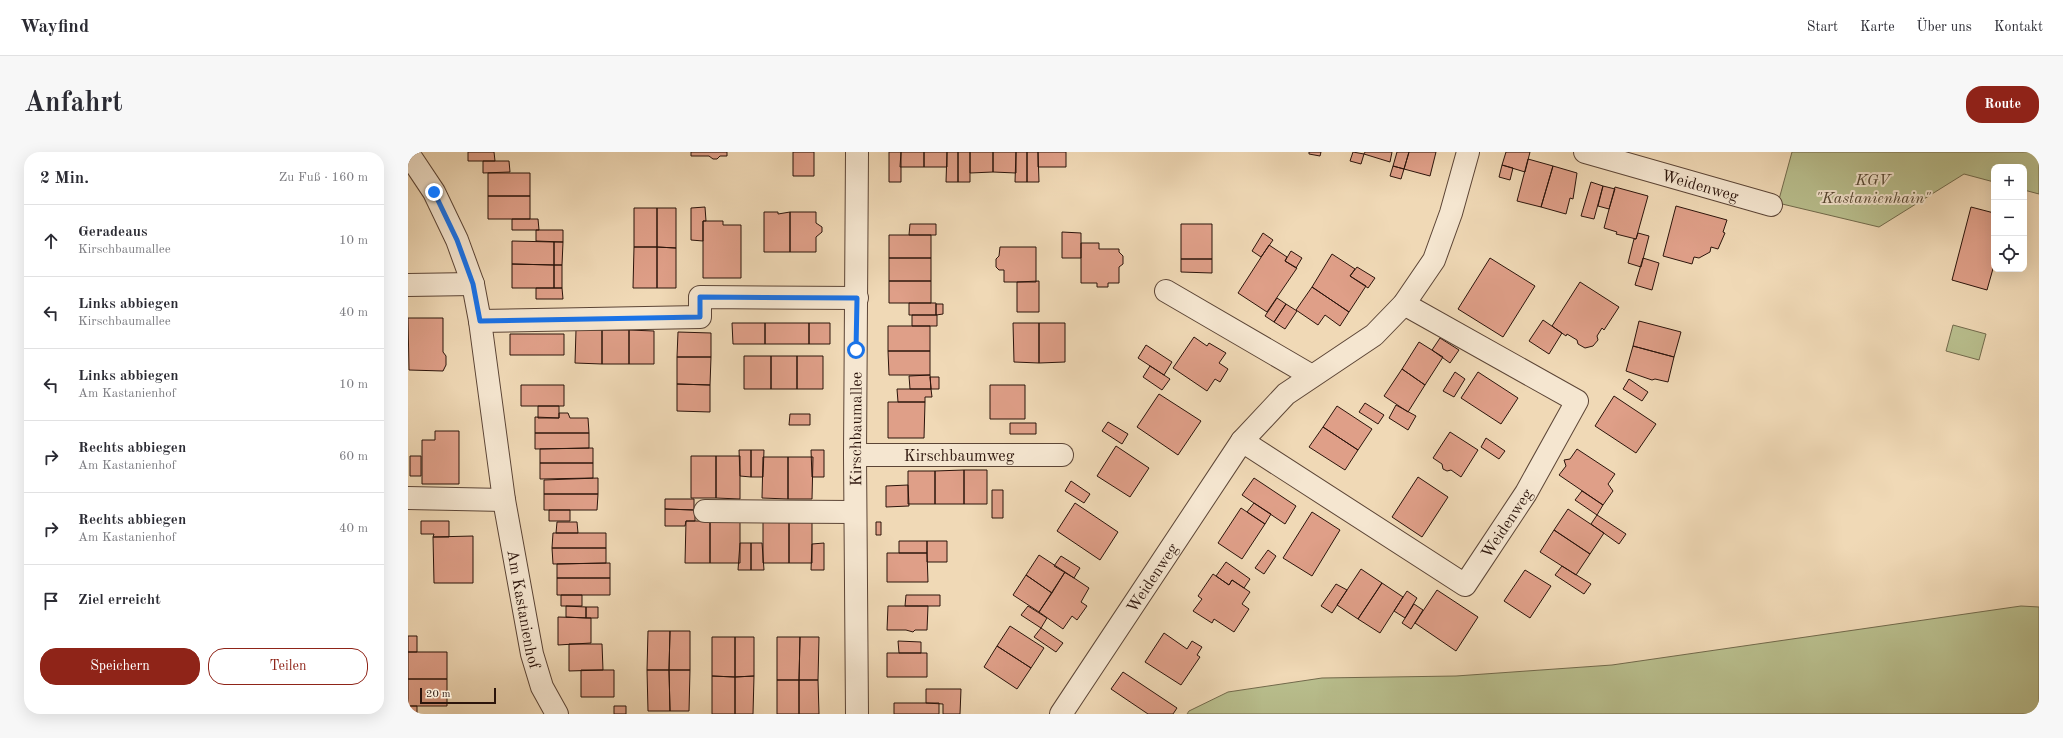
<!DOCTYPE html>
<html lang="de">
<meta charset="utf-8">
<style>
:root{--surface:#fff;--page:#f7f7f7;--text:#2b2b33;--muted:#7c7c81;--line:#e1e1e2;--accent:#8f2418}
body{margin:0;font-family:"Old Standard TT",serif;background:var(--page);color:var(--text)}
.controls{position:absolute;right:12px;top:12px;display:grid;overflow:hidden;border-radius:8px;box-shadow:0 4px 16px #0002}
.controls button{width:36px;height:36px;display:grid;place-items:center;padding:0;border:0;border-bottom:1px solid var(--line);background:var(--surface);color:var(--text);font:20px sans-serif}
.scale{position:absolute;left:12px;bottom:10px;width:76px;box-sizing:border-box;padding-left:4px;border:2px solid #2b140b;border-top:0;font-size:11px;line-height:14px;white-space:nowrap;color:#2b140b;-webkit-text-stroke:3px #f5e6d0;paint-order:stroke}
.stop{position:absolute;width:12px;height:12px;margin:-9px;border:3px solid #1a73e8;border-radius:50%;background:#fff}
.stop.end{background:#1a73e8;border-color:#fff;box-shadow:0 1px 4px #0008}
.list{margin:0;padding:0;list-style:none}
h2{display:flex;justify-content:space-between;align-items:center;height:52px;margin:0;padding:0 16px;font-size:17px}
h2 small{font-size:13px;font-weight:400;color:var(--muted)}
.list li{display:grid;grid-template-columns:26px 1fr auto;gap:12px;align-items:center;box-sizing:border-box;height:72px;padding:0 16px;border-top:1px solid var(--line)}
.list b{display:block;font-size:15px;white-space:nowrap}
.list p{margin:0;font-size:13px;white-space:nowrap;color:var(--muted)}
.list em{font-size:13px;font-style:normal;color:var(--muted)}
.actions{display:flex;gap:8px;padding:12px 16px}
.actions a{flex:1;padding:9px 0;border:1px solid var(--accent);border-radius:16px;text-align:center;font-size:14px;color:var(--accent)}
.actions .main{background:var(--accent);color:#fff}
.icon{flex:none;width:22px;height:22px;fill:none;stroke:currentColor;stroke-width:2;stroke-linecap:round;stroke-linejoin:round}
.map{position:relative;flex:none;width:1631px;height:562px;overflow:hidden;border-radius:16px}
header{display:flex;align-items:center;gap:24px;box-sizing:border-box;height:56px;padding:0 20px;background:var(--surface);border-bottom:1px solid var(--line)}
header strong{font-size:19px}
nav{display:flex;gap:22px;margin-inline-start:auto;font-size:14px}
.intro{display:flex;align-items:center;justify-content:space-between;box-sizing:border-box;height:96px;padding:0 24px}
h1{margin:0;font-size:28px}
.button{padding:10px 18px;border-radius:16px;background:var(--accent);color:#fff;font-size:14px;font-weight:700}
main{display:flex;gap:24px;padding:0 24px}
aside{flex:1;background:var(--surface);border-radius:16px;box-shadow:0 4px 16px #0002}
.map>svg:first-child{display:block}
.green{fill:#b9bf8e;stroke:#726a4c}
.building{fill:#df9f88;stroke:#2b140b}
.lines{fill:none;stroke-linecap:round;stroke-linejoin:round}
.minor-casing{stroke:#5c4536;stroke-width:24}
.minor{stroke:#f5e6d0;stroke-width:22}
.route{stroke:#1a73e8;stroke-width:5}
.labels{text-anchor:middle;stroke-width:4;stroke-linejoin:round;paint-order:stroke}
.park-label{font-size:16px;font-style:italic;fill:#564732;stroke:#f5e6d0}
.street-label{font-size:16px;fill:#2b140b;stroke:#f5e6d0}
</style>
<header>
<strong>Wayfind</strong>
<nav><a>Start</a><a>Karte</a><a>Über uns</a><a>Kontakt</a></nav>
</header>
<div class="intro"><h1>Anfahrt</h1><a class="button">Route</a></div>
<main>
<aside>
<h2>2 Min.<small>Zu Fuß · 160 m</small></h2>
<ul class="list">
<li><svg class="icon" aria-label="ahead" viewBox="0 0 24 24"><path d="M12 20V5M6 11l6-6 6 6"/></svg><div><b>Geradeaus</b><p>Kirschbaumallee</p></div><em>10 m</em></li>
<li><svg class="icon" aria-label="left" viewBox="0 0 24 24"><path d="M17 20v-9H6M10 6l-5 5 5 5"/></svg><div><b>Links abbiegen</b><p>Kirschbaumallee</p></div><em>40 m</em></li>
<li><svg class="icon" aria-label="left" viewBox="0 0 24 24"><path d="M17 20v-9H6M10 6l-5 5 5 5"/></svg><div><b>Links abbiegen</b><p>Am Kastanienhof</p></div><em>10 m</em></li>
<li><svg class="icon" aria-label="right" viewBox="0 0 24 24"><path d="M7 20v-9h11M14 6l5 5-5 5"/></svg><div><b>Rechts abbiegen</b><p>Am Kastanienhof</p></div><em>60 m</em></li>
<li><svg class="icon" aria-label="right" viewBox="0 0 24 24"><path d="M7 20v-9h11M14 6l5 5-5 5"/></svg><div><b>Rechts abbiegen</b><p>Am Kastanienhof</p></div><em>40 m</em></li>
<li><svg class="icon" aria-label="arrive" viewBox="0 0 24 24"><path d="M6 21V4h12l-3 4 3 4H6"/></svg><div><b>Ziel erreicht</b></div></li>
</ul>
<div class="actions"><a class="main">Speichern</a><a>Teilen</a></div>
</aside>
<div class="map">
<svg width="1631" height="562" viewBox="0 0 1631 562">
<rect width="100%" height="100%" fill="#f0d9b6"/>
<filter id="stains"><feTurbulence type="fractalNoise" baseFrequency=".005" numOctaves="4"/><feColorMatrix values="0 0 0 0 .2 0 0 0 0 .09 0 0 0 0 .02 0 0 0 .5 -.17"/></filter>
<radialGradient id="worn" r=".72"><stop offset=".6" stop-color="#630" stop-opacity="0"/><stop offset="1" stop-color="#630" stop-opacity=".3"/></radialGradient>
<!-- green -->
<path class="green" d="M1384,0H1631V42L1616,38V15H1586V30L1556,22L1471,75L1370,51Z
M1545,173L1578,182L1571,208L1538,199Z
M1613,454L1631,455V562H779L781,559L820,540L914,526L1048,524L1204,513Z"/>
<!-- building -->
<path class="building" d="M60,0H86L87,9H60Z
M283,0H319V4H312L309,7H305L301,4H283Z
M385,0H406V24H385Z
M481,0H493V30H481Z
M493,0H516V15H492Z
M516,0H539V15H516Z
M539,0H550V30H538Z
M550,0H562V30H550Z
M562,0H585V20L562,21Z
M585,0H608V21L585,20Z
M608,0H619V30H607Z
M619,0H630L631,30H619Z
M630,0H658V15H630Z
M901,0H913L912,4L901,2Z
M945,0L956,2L953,12L942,9Z
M957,0H984L982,10L956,2Z
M989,0H1001L996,17L985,14Z
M1001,0H1028L1022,24L996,17Z
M1098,0H1122L1117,20L1094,13Z
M1120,7L1145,14L1133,55L1109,49Z
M75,9H101L102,20L75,21Z
M1094,13L1105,16L1102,28L1091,25Z
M985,14L996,17L993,27L982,24Z
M1145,14L1169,21L1165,47L1162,46L1158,62L1133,55Z
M80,21H122V44H80Z
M1183,30L1195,34L1186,67L1173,64Z
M1195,34L1207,37L1201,57L1190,54Z
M1207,35L1240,44L1228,87L1208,82L1209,80L1196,76Z
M80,44H122V67H80Z
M1268,54L1319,68L1315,80L1317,81L1310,97L1303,95L1302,100L1291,106L1286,105L1284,112L1255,104Z
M297,55L298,69H295V89L283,88V56Z
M1563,55L1586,61V113L1579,138L1544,128Z
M226,56H249V95H226Z
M249,56H268V96L249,95Z
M356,60H370V62L382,60V100H356Z
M382,60H408V71L414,75V80L408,85V100H382Z
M104,67H130L131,78H104Z
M295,69H315V73H333V126H295Z
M502,72H528V83H501Z
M773,72H804V107H773Z
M128,78H155V90L128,89Z
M654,80L673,81V106H654Z
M855,81L865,88L853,105L844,99Z
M1230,81L1241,84L1233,115L1220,111L1226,87H1228Z
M481,83H523V106H481Z
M104,89L146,90V113L104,112Z
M146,90H155L154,113H146Z
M673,91H691V97H711V100L715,104V112L711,115V131H700V135H689V131H673Z
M861,93L879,105L877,109L889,116L859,160L830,141Z
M226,95H249V136H225Z
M249,95L268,96V136H249Z
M592,95H628V130H596V118H591L588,115V107L591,104Z
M883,99L894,106L888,116L877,109Z
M924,102L947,117L942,124L958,134L941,160L904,135Z
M481,106H523V129H481Z
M1082,106L1127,134L1095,185L1050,157Z
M1235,106L1251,111L1244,138L1227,133Z
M773,107H804V121L773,120Z
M104,112L146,113V136H104Z
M146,113H154V136H146Z
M949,115L967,126L960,136L942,124Z
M481,129H523V151H481Z
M631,129V160H609V130Z
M1172,130L1211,155L1196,178L1194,176L1189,184L1190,188L1185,194L1177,196L1170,192L1169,188L1159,182L1158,184L1144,174Z
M904,135L941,160L932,174L917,163L910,173L888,158Z
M128,136H154L155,147H128Z
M869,146L878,152L866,170L857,164Z
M501,151H528V163H501Z
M528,152H535V162L528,163Z
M878,152L889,159L877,177L866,170Z
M504,163H529V174H504Z
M0,166H35V200L38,204V213L35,219L1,218Z
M1135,168L1154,181L1141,202L1121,189Z
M1231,169L1273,180L1266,205L1225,194Z
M324,171H357V192H325Z
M357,171H401V192H357Z
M401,171H422V192H401Z
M605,171H631V211L606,210Z
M631,171H657V210L631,211Z
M480,174H522V199H480Z
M168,178H194V212L167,211Z
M194,178H221V212H194Z
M221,178L246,179V212H221Z
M270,180L303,181V205H269Z
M102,182H156V203H102Z
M786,185L799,194L801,191L818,201L811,211L820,217L812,230L807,227L799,239L765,216Z
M1032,186L1051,198L1042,211L1024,198Z
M1011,190L1035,205L1017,233L994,217Z
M738,193L764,210L756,223L730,206Z
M1225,194L1266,205L1260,230L1247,227L1244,228L1218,219Z
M480,199H522V223H481Z
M336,204H363V237H336Z
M363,204H389V237H363Z
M389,204H415V237H389Z
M269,205H303L302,233L269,232Z
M742,214L762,227L754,238L735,225Z
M994,217L1017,233L1000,260L976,244Z
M1047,220L1057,227L1046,245L1035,239Z
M1070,220L1110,246L1093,272L1053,246Z
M522,223L523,237H502L501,224Z
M522,225H531V237H523Z
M1221,227L1240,240L1234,249L1215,237Z
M269,232L302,233V260L269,259Z
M113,233H156V254H113Z
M582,233H617V267H582Z
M489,237H523L524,245H517V250H490Z
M751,242L793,269L770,303L729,275Z
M1206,244L1248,272L1228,301L1187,274Z
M480,250H517L516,286H480Z
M957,251L976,263L970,272L951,260Z
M988,253L1008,264L1000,278L981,266Z
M130,254H151V266H130Z
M929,254L964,277L950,298L915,275Z
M151,261H160L162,266H180L181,281H127V265L151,266Z
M382,262H402V273H381Z
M700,270L720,282L714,292L694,279Z
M602,271H628V282H602Z
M915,275L950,298L937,318L901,295Z
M27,279H51V332H14V288H27Z
M1042,280L1070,298L1053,325L1043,318L1039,319L1035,317L1034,312L1025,306Z
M127,281H181V296L127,297Z
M1078,286L1097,299L1091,307L1073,295Z
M708,294L741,316L722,345L689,324Z
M185,296V311H132V297Z
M1169,297L1207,322L1200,332L1205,339L1195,353L1151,323L1158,314L1156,308L1162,307Z
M331,298H343V325L332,324Z
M343,298H356L355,325H343Z
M403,298H416V325H404Z
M2,304H13V324H2Z
M283,304H308V346H283Z
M308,304H332V347L308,346Z
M355,305H380V347L354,346Z
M380,305H405L404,347H380Z
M132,311H185V326L132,327Z
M556,318V352H527V319Z
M556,318H579V352H556Z
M500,319H527V352H500Z
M1010,325L1040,345L1014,385L984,365Z
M190,326V342H136V328Z
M846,326L888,354L877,372L834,343Z
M663,329L682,342L676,351L657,339Z
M500,333L501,354L478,355V334Z
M584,338H595V366H584Z
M1174,339L1195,353L1189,363L1167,348Z
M136,342H190L189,358H136Z
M257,347H286V358L257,357Z
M667,351L710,380L692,408L649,379Z
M846,351L863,362L857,372L839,360Z
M833,356L857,372L834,407L810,391Z
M257,357L287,358V369H278L277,374H257Z
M1160,357L1196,381L1182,402L1146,378Z
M141,358H162V369H141Z
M904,360L932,378L904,424L875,406Z
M1189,363L1218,382L1211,392L1183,372Z
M13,369H41V385H25L26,382H13Z
M278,369H302V411H277Z
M302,369H332V411H302Z
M355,369H381V411H355Z
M381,369H404V411H381Z
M149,370H169L170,381H148Z
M468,370H473V383H468Z
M1146,378L1182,402L1168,423L1132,400Z
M145,381H198V396H144Z
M65,384V431H26L25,385Z
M491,389H519V401H491Z
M519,389H539V410H519Z
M332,391H343V418H330Z
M343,391H354L356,418H343Z
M416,391V418H403L404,392Z
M144,396H198V411L145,412Z
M860,398L868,404L856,422L847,416Z
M479,401H519L520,430H479Z
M631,403L657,420L644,441L618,423Z
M653,404L672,416L666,426L646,414Z
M818,410L842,427L836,436L824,428L821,433L808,424Z
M202,411V426H149V412Z
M1154,414L1183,432L1176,442L1147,423Z
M953,417L974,431L950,467L929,453Z
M1117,418L1143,434L1122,466L1096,449Z
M657,420L681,436L673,450L679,454L669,468L664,464L655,477L631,460Z
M805,422L821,433L824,428L842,440L834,452L841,457L826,480L806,467L804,471L785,459L794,447L790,444Z
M618,423L644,441L631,460L605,443Z
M149,426H202V443H149Z
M974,431L995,445L972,481L950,467Z
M928,432L939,438L924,461L913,454Z
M1029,438L1070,465L1048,499L1007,471Z
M999,439L1009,446L997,466L986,459Z
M153,443H174V454H153Z
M498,443H532V454H497Z
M1006,452L1015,458L1003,477L994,471Z
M158,454L178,455V466L158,465Z
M480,454H520L519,478H507L505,480L498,478H479Z
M620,454L639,466L633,476L613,463Z
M178,455H190V466H178Z
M150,465L183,466V491L150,493Z
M602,474L636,496L623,516L589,494Z
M633,476L655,491L648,500L626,485Z
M240,479H262L261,518H239Z
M262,479H282V518H261Z
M756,481L779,497L784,489L794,495L789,503L792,505L773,533L737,510Z
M0,484H9V500H0Z
M304,485H327V525L304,524Z
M327,485H346V524L327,525Z
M369,485H392L391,528H369Z
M392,485H411L410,528H391Z
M490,489L513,490V501H491Z
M161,492H194L195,518L161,519Z
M589,494L623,516L609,537L576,515Z
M0,500H39V527H0Z
M479,501H519V525H479Z
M173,518H206V545H173Z
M239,518H261L262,559H240Z
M261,518H282L281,559H262Z
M715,520L769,556L765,562H740L703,537Z
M304,524L327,525V562H304Z
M346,524L345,562H327V525Z
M0,527H39V554H0Z
M369,528H391V562H369Z
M391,528H410L411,562H391Z
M518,537H553L552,562H535V552L518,551Z
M486,551H531V562H486Z
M0,554H9V562H0Z
M206,554H218V562H206Z"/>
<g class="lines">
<!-- minor casing -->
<g class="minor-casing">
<g id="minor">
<path id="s1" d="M1177,0L1363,53"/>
<path id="s2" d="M0,1L26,40L49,88L65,132L72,169L96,348L124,502L134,535L149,562"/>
<path d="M0,133L65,132"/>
<path d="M758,139L904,224"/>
<path d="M72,169L292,165V145L449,146"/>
<path id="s3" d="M834,289L1057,433L1118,341L1169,249L996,152"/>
<path id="s4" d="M447,303H654"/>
<path d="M0,346L96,348"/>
<path d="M297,359L447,360"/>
<path id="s5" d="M449,562L447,303L449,0"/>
<path id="s6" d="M653,562L834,289L878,242L966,183L996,152L1026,108L1043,61L1060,0"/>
</g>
</g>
<!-- minor -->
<use href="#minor" class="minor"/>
</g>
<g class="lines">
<!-- route -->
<path class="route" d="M26,40L49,88L65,132L72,169L292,165V145L449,146L448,198"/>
</g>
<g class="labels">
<!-- park labels -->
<g class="park-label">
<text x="1465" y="33">KGV<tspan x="1465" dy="18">"Kastanienhain"</tspan></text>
</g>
<!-- street labels -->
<g class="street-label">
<text dy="6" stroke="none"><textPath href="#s1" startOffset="120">Weidenweg</textPath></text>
<text dy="6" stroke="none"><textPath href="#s5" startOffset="285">Kirschbaumallee</textPath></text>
<text dy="6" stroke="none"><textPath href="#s4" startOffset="104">Kirschbaumweg</textPath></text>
<text dy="6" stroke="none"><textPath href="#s3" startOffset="340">Weidenweg</textPath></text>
<text dy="6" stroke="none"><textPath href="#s6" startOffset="164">Weidenweg</textPath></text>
<text dy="6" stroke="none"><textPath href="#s2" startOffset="476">Am Kastanienhof</textPath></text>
</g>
</g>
<rect width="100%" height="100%" filter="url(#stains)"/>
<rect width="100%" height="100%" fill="url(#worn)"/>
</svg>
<div class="controls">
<button>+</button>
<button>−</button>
<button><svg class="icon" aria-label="locate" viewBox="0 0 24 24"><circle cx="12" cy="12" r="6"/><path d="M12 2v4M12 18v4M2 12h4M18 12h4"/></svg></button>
</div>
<div class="scale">20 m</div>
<div class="stop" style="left:448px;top:198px"></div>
<div class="stop end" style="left:26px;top:40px"></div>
</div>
</main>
